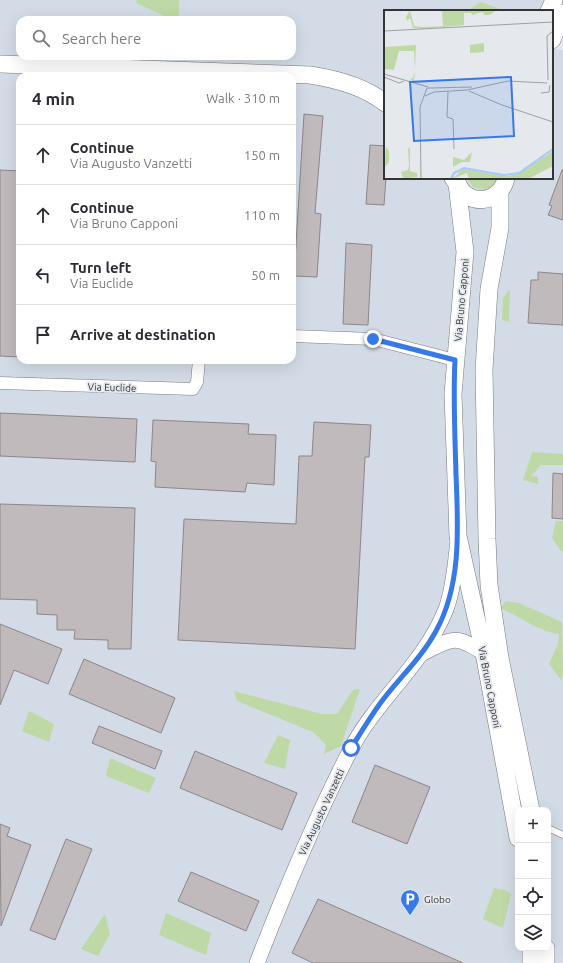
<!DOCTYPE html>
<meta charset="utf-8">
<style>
:root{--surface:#fff;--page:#f2f2f3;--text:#2b2b33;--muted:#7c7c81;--line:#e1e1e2}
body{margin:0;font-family:Ubuntu,sans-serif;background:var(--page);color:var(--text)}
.controls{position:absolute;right:12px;bottom:12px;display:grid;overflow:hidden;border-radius:8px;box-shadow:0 4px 16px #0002}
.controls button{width:36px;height:36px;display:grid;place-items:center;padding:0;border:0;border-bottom:1px solid var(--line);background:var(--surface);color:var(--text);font:20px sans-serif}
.stop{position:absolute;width:12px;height:12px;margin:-9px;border:3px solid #3779e7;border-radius:50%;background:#fff}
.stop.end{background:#3779e7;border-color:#fff;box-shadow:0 1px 4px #0008}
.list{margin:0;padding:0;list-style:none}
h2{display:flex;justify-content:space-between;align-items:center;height:52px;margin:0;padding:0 16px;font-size:17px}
h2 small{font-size:13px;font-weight:400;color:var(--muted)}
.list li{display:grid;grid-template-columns:26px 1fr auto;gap:12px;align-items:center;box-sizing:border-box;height:60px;padding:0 16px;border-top:1px solid var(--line)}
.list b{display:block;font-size:15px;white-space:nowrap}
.list p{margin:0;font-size:13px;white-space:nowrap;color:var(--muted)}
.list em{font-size:13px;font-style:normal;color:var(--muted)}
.icon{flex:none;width:22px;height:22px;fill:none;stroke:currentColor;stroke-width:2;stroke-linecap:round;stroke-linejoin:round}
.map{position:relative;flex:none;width:563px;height:963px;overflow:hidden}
.search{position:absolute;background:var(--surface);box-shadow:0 4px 16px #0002;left:16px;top:16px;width:280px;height:44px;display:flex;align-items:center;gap:10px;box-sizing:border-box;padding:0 14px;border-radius:12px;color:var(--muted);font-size:15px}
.panel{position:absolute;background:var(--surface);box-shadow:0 4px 16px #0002;left:16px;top:72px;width:280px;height:292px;border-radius:12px}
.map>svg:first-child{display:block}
.built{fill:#d3dbe6;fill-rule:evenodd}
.green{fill:#bfd9a6}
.building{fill:#c0babd;stroke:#8c8689}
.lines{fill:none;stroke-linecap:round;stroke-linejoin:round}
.service-casing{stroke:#787b7f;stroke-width:7}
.minor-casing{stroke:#787b7f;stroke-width:13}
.tertiary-casing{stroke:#787b7f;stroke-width:16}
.secondary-casing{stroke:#787b7f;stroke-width:18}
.service{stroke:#fff;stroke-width:6}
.minor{stroke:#fff;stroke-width:12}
.tertiary{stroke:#fff;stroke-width:15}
.secondary{stroke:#fff;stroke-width:17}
.route{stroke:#3779e7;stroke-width:5}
.labels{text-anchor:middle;stroke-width:3.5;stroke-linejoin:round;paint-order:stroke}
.street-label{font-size:10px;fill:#323436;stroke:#e5e8ed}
.poi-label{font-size:10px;fill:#323436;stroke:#e5e8ed;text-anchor:start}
.inset-river{fill:none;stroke:#a1cbfc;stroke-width:2}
.inset-road{fill:none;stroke:#9da0a4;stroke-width:1}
.view{fill:#3779e7;fill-opacity:0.15;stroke:#3779e7;stroke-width:2}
.inset-edge{fill:none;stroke:#323436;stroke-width:2}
</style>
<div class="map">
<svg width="563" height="963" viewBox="0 0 563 963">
<rect width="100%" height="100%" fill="#e5e8ed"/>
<!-- built -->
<path class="built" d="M0,0H546L541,11H385V178H552V49L563,50V963H0ZM20,20H292V56H20ZM20,76H292V360H20ZM518,810H548V948H518Z"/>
<!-- green -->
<path class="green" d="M137,0H179V15L171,19L136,3Z
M481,2L502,10L505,11H467Z
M467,178H497C493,189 484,192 473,187Z
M510,289L509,322L502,320L503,298Z
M532,452L563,454V465H541L531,476L538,477V484L523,480Z
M556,521H563V551H561L552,538Z
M506,601L519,603L562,622L563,675L561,680L549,664L558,644L559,634C537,631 521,617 500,608Z
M360,689L341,746L324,754L326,745L313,732L237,701L234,691L322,714H337L353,690Z
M29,711L54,724L49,742L22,731Z
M278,735L290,740L285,769L264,763Z
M110,758L156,778L149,793L106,776Z
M494,888L505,890L511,894L503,928L483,919Z
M166,913L211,933L206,955L159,935Z
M105,914L110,934L98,956L81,949Z"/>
<!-- building -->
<path class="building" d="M304,114L323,116L315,213L321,214L317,277L294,276Z
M370,145L385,146L386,178L384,205L366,204Z
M0,170L20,171V357L0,356Z
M562,170H563V220L548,215L552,206L549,205Z
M346,243L372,245L368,325L343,324Z
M538,272L563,274V325L528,323L531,280H538Z
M0,413L137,419L135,462L0,456Z
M153,420L249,424L248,434L276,435L274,485L247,483L245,492L155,487L156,462L151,461Z
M314,422L371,425L369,457H365L355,649L178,640L184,519L296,524L299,456H312Z
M553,473L563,474V519L552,518Z
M0,504L135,508L131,649H108V640L74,639L75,630H57V615L37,614V600L0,599Z
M0,624L62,649L48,684L14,670L0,705Z
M84,659L175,698L161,733L69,694Z
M99,726L162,751L155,769L92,743Z
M195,751L297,793L282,830L180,788Z
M375,765L430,787L407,844L352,822Z
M0,824L10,828L7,836L31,845L1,926Z
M66,839L92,849L55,940L30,930Z
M191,872L259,901L246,931L178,901Z
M318,899L463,963H313L292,953Z"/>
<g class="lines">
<!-- service casing -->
<g class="service-casing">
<path id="service" d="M548,828L563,835"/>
</g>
<!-- minor casing -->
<g class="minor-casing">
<path id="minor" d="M292,336L373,339L455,360
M0,383L193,389L197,382L199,360"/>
</g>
<!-- tertiary casing -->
<g class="tertiary-casing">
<path id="tertiary" d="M423,653C453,638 454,634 484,653
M257,963C285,891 315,818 351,749C377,699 425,663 446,609C454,588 455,563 458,541"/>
</g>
<!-- secondary casing -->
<g class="secondary-casing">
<path id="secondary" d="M549,11L554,0
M552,40L563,13
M0,64L310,75C336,79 364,86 385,103
M453,178L457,184L465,252L453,394L458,536L484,653L518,838
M457,182C466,208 501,204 506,178
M500,192V228L489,289L484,370L487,539L489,585L500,658L531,810
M531,948V963
M546,963V948"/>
</g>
<!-- service -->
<use href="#service" class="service"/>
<!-- minor -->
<use href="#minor" class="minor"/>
<!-- tertiary -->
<use href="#tertiary" class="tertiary"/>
<!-- secondary -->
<use href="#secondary" class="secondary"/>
</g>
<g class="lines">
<!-- route -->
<path class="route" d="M351,748C360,734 369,719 379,705C397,680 421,659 436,631C462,584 458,526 456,474C455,436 453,398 455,360L373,339"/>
</g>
<!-- icons -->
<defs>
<g id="parking-pin" transform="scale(1)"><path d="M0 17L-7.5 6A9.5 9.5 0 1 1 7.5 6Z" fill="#3779e7" stroke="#e5e8ed"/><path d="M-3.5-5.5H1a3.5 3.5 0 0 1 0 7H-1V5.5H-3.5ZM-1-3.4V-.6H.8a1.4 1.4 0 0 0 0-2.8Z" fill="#fff"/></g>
</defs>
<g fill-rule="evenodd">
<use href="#parking-pin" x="410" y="899"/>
</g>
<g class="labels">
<!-- street labels -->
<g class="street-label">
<text transform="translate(461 300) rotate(-85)" y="4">Via Bruno Capponi</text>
<text transform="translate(112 387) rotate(2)" y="4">Via Euclide</text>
<text transform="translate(490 687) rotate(79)" y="4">Via Bruno Capponi</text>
<text transform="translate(321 812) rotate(-65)" y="4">Via Augusto Vanzetti</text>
</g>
<!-- poi labels -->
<g class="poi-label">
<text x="424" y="903">Globo</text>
</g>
</g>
<!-- overview -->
<g transform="translate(384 10)">
<rect width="169" height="169" fill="#e5e8ed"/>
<path d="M26,0L30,16L39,17L59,16L58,0L111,1L106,5H100L99,2L88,5L87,3H80V15L39,19L29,18L26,8L23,11L22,7ZM100,33V42L86,43V35ZM32,35L31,61L30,71L26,69L29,68L31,61L30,41H15L10,60L0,59V37ZM2,137L5,141V152L0,158ZM24,138H26V161L33,163V167L19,169L17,162L24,160L25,155ZM169,141V156L144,169H85L83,163L68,169L79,159L123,166L134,164ZM88,142L86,152H78L69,157V147L80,150Z" fill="#bfd9a6"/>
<path class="inset-river" d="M67,169L70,163L80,158L120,165L135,163L169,139"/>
<path class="inset-road" d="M0,21L169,12M0,64L44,77M0,67L15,73L20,71M164,70L163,26L169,21M47,78L88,77M85,81L118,95L169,112M64,82L63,107L69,109L70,139M157,83L165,82L166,75M41,86L50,82L83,80L124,71L163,73M37,169L36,97L43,78H47"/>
<path class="view" d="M127,67L130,126L30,131L26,72Z"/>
<rect width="169" height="169" class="inset-edge"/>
</g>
</svg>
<div class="controls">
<button>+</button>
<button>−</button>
<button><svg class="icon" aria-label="locate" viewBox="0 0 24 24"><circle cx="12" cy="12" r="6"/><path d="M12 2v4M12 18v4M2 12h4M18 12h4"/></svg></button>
<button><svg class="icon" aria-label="layers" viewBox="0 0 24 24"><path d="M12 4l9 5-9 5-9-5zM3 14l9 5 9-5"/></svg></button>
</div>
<div class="stop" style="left:351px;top:748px"></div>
<div class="stop end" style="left:373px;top:339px"></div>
<div class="search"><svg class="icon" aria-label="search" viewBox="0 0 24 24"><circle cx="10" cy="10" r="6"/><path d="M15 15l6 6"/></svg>Search here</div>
<section class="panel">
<h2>4 min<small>Walk · 310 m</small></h2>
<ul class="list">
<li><svg class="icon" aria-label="ahead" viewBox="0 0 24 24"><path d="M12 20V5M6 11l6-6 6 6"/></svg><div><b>Continue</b><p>Via Augusto Vanzetti</p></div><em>150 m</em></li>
<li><svg class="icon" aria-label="ahead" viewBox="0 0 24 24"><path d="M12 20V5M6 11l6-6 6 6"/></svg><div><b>Continue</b><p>Via Bruno Capponi</p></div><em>110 m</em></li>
<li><svg class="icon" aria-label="left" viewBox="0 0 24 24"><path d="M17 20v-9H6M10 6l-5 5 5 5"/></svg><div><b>Turn left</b><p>Via Euclide</p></div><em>50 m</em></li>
<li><svg class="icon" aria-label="arrive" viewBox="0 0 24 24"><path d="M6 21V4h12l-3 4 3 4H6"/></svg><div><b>Arrive at destination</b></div></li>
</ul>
</section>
</div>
